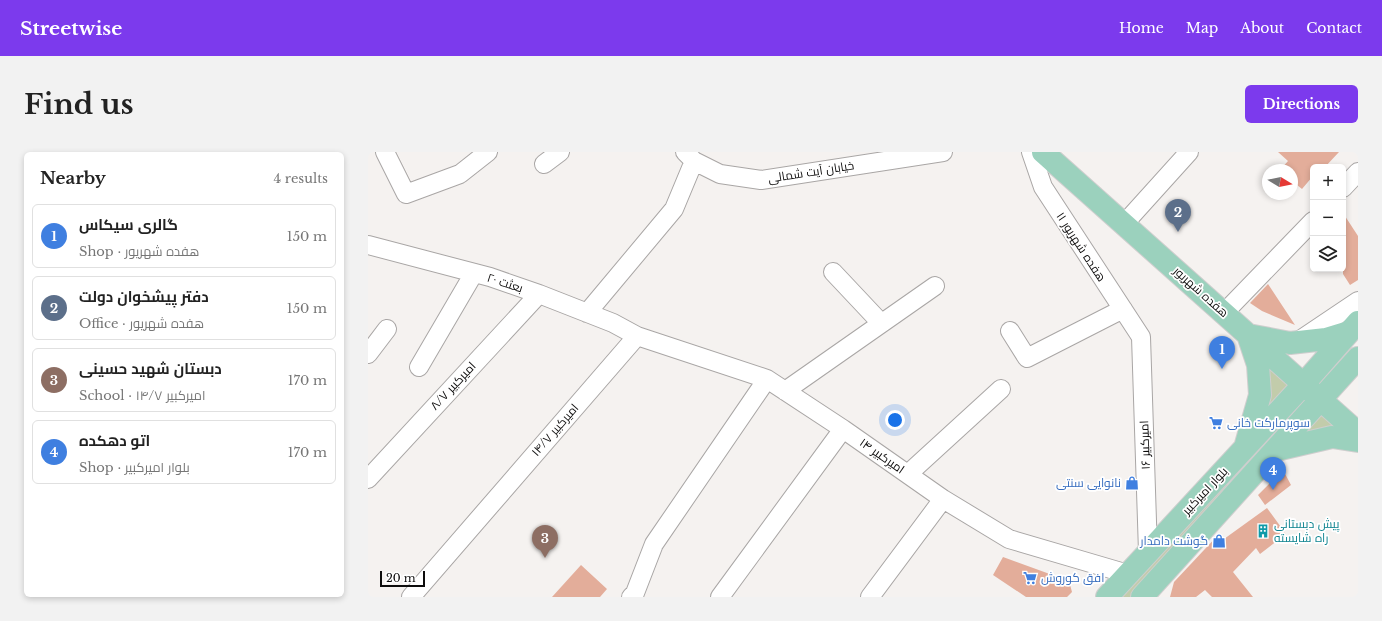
<!DOCTYPE html>
<meta charset="utf-8">
<style>
:root{--surface:#fff;--page:#f2f2f2;--text:#222;--muted:#767676;--line:#e0e0e0;--accent:#7c3aed}
body{margin:0;font-family:"Libre Baskerville",Cairo,serif;background:var(--page);color:var(--text)}
.controls{position:absolute;right:12px;top:12px;display:grid;overflow:hidden;border-radius:6px;box-shadow:0 2px 6px #0003}
.controls button{width:36px;height:36px;display:grid;place-items:center;padding:0;border:0;border-bottom:1px solid var(--line);background:var(--surface);color:var(--text);font:20px sans-serif}
.compass{position:absolute;left:894px;top:12px;width:36px;height:36px;border-radius:50%;background:var(--surface);box-shadow:0 2px 6px #0003;rotate:100deg}
.scale{position:absolute;left:12px;bottom:10px;width:45px;box-sizing:border-box;padding-left:4px;border:2px solid #0d0c0c;border-top:0;font-size:11px;line-height:14px;white-space:nowrap;color:#0d0c0c;-webkit-text-stroke:3px #fff;paint-order:stroke}
.you{position:absolute;left:527px;top:268px;width:14px;height:14px;margin:-10px;border:3px solid #fff;border-radius:50%;background:#1a73e8;box-shadow:0 0 0 6px #1a73e833}
.badge{display:grid;place-items:center;width:26px;height:26px;border-radius:50%;background:var(--accent);color:#fff;font-size:13px;font-weight:700}
.pin{position:absolute;translate:-50% -33px;filter:drop-shadow(0 1px 2px #0008)}
.pin::after{content:'';position:absolute;top:21px;width:14px;height:12px;background:inherit;clip-path:polygon(0 0,100% 0,50% 100%)}
.list{margin:0;padding:0;list-style:none}
h2{display:flex;justify-content:space-between;align-items:center;height:52px;margin:0;padding:0 16px;font-size:17px}
h2 small{font-size:13px;font-weight:400;color:var(--muted)}
.list li{display:grid;grid-template-columns:26px 1fr auto;gap:12px;align-items:center;box-sizing:border-box;height:64px;margin:0 8px 8px;padding:0 8px;border:1px solid var(--line);border-radius:6px}
.list b{display:block;font-size:15px;white-space:nowrap}
.list p{margin:0;font-size:13px;white-space:nowrap;color:var(--muted)}
.list em{font-size:13px;font-style:normal;color:var(--muted)}
.icon{flex:none;width:22px;height:22px;fill:none;stroke:currentColor;stroke-width:2;stroke-linecap:round;stroke-linejoin:round}
.map{position:relative;flex:none;width:990px;height:445px;overflow:hidden;border-radius:6px}
header{display:flex;align-items:center;gap:24px;box-sizing:border-box;height:56px;padding:0 20px;background:var(--accent);color:#fff}
header strong{font-size:19px}
nav{display:flex;gap:22px;margin-inline-start:auto;font-size:14px}
.intro{display:flex;align-items:center;justify-content:space-between;box-sizing:border-box;height:96px;padding:0 24px}
h1{margin:0;font-size:28px}
.button{padding:10px 18px;border-radius:6px;background:var(--accent);color:#fff;font-size:14px;font-weight:700}
main{display:flex;gap:24px;padding:0 24px}
aside{flex:1;background:var(--surface);border-radius:6px;box-shadow:0 2px 6px #0003}
.map>svg:first-child{display:block}
.green{fill:#c2ccab}
.building{fill:#e3ad9a}
.lines{fill:none;stroke-linecap:round;stroke-linejoin:round}
.minor-casing{stroke:#a9a6a5;stroke-width:20}
.major-casing{stroke:#cfcece;stroke-width:24}
.minor{stroke:#fff;stroke-width:18}
.major{stroke:#9bd1bd;stroke-width:22}
.labels{text-anchor:middle;stroke-width:3.5;stroke-linejoin:round;paint-order:stroke}
.street-label{font-size:12px;fill:#0d0c0c;stroke:#fff}
.shop-label{font-size:12px;fill:#366cbe;stroke:#fff;text-anchor:start}
.culture-label{font-size:12px;fill:#0d838f;stroke:#fff;text-anchor:start}
</style>
<header>
<strong>Streetwise</strong>
<nav><a>Home</a><a>Map</a><a>About</a><a>Contact</a></nav>
</header>
<div class="intro"><h1>Find us</h1><a class="button">Directions</a></div>
<main>
<aside>
<h2>Nearby<small>4 results</small></h2>
<ul class="list">
<li><span class="badge" style="background:#3f7fe0">1</span><div><b>گالری سیکاس</b><p>Shop · هفده شهریور</p></div><em>150 m</em></li>
<li><span class="badge" style="background:#5c6f8a">2</span><div><b>دفتر پیشخوان دولت</b><p>Office · هفده شهریور</p></div><em>150 m</em></li>
<li><span class="badge" style="background:#8d6e63">3</span><div><b>دبستان شهید حسینی</b><p>School · امیرکبیر ۱۴/۷</p></div><em>170 m</em></li>
<li><span class="badge" style="background:#3f7fe0">4</span><div><b>اتو دهکده</b><p>Shop · بلوار امیرکبیر</p></div><em>170 m</em></li>
</ul>
</aside>
<div class="map">
<svg width="990" height="445" viewBox="0 0 990 445">
<rect width="100%" height="100%" fill="#f5f2f0"/>
<!-- green -->
<path class="green" d="M900,215L921,235L896,262Z
M952,261L975,279L933,283Z
M858,329L860,331L858,337L763,445H754Z"/>
<!-- building -->
<path class="building" d="M910,0H971L957,15H945V24L934,37L924,29V18H912L920,9Z
M975,61L990,84V128L982,133L975,122Z
M900,132L927,173L894,159L882,151Z
M915,318L923,333L897,353L890,343Z
M899,356L918,382L892,402L888,396L865,420L885,445H844L837,438L828,445H802L806,430L851,382L856,387Z
M635,405L701,429L704,440L699,445H658L625,423Z
M213,413L239,437L232,445H184Z"/>
<g class="lines">
<!-- minor casing -->
<g class="minor-casing">
<path id="minor" d="M17,0L38,42L92,22L120,0
M317,0L326,9L352,22L393,28L575,0
M663,0L675,35L773,185L780,400
M176,12L192,0
M975,36L990,20
M756,72L821,0
M0,93L122,125L171,142L245,171L269,184L399,227L475,277L575,347L641,387L760,422
M465,120L513,171
M219,161L306,57L326,9
M856,161L945,69
M642,179L659,206L755,157
M929,190L990,149
M0,202L19,177
M51,215L106,121
M417,239L567,134
M540,322L633,237
M0,327L171,142
M43,445L269,184
M263,445L267,441L286,392L399,227
M352,445L475,277
M502,445L575,347"/>
</g>
<!-- major casing -->
<g class="major-casing">
<path id="major" d="M675,0L990,281
M880,183L922,191L958,187L981,180
M878,292L892,243L890,213L881,186
M908,298L964,285L990,289
M739,445L934,234L990,170
M774,445L990,206"/>
</g>
<!-- minor -->
<use href="#minor" class="minor"/>
<!-- major -->
<use href="#major" class="major"/>
</g>
<!-- icons -->
<defs>
<g id="supermarket-bare" transform="scale(1.08)"><path d="M-6-5.5h2.5l.6 2H6L4.5 2H-2.5L-4.4-4H-6ZM-1.5 3.2a1.3 1.3 0 1 0 .1 0ZM3 3.2a1.3 1.3 0 1 0 .1 0Z" fill="#3f7fe0" stroke="#fff" stroke-width="2.5" paint-order="stroke"/></g>
<g id="shop-bare" transform="scale(1.08)"><path d="M-5-2.5h2.3a2.7 3.5 0 0 1 5.4 0H5L5.5 6h-11ZM-1.5-2.5h3a1.5 2.3 0 0 0-3 0Z" fill="#3f7fe0" stroke="#fff" stroke-width="2.5" paint-order="stroke"/></g>
<g id="building-bare" transform="scale(1.08)"><path d="M-4-6H4V6H1V3H-1V6H-4ZM-2.5-4.3h1.7v1.8h-1.7ZM.8-4.3h1.7v1.8H.8ZM-2.5-1h1.7V.8h-1.7ZM.8-1h1.7V.8H.8Z" fill="#0f9aa8" stroke="#fff" stroke-width="2.5" paint-order="stroke"/></g>
</defs>
<g fill-rule="evenodd">
<use href="#supermarket-bare" x="848" y="271"/>
<use href="#shop-bare" x="764" y="331"/>
<use href="#building-bare" x="895" y="379"/>
<use href="#shop-bare" x="851" y="389"/>
<use href="#supermarket-bare" x="662" y="426"/>
</g>
<g class="labels">
<!-- street labels -->
<g class="street-label">
<text transform="translate(443 20) rotate(-9)" y="4">خیابان آیت شمالی</text>
<text transform="translate(713 95) rotate(57)" y="4">هفده شهریور ۱۱</text>
<text transform="translate(137 131) rotate(18)" y="4">بعثت ۲۰</text>
<text transform="translate(833 140) rotate(42)" y="4">هفده شهریور</text>
<text transform="translate(85 234) rotate(-47)" y="4">امیرکبیر ۸/۷</text>
<text transform="translate(187 278) rotate(-49)" y="4">امیرکبیر ۱۴/۷</text>
<text transform="translate(777 293) rotate(-92)" y="4">امیرکبیر ۱۶</text>
<text transform="translate(514 304) rotate(35)" y="4">امیرکبیر ۱۴</text>
<text transform="translate(837 339) rotate(-47)" y="4">بلوار امیرکبیر</text>
</g>
<!-- shop labels -->
<g class="shop-label">
<text x="859" y="275">سوپرمارکت خانی</text>
<text x="753" y="335" text-anchor="end">نانوایی سنتی</text>
<text x="840" y="393" text-anchor="end">گوشت دامدار</text>
<text x="673" y="430">افق کوروش</text>
</g>
<!-- culture labels -->
<g class="culture-label">
<text x="906" y="376">پیش دبستانی<tspan x="906" dy="14">راه شایسته</tspan></text>
</g>
</g>
</svg>
<div class="controls">
<button>+</button>
<button>−</button>
<button><svg class="icon" aria-label="layers" viewBox="0 0 24 24"><path d="M12 4l9 5-9 5-9-5zM3 14l9 5 9-5"/></svg></button>
</div>
<svg class="compass" viewBox="-18 -18 36 36"><path d="M0-13l5 13h-10z" fill="#e53935"/><path d="M0 13l5-13h-10z" fill="#767676"/></svg>
<div class="scale">20 m</div>
<div class="you"></div>
<div class="pin badge" style="left:854px;top:217px;background:#3f7fe0">1</div>
<div class="pin badge" style="left:810px;top:80px;background:#5c6f8a">2</div>
<div class="pin badge" style="left:177px;top:406px;background:#8d6e63">3</div>
<div class="pin badge" style="left:905px;top:338px;background:#3f7fe0">4</div>
</div>
</main>
